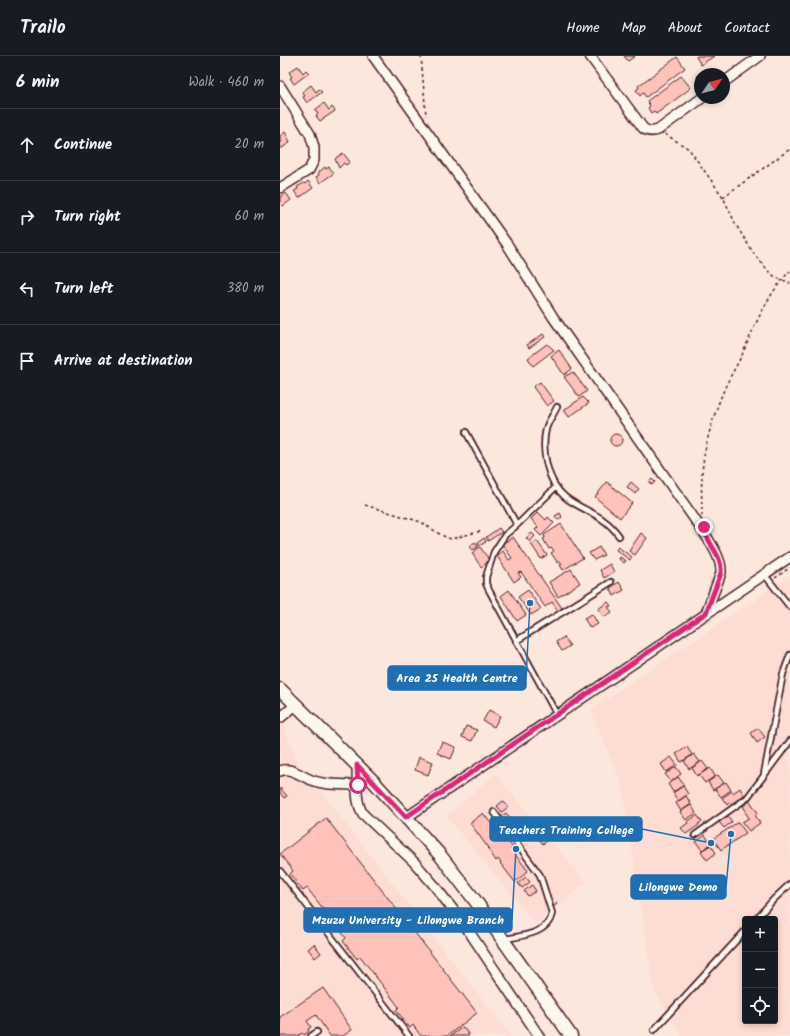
<!DOCTYPE html>
<meta charset="utf-8">
<style>
:root{--surface:#171b24;--page:#20242c;--text:#f1f3f6;--muted:#9ea1a6;--line:#363941}
body{margin:0;font-family:Kalam,sans-serif;background:var(--page);color:var(--text)}
.controls{position:absolute;right:12px;bottom:12px;display:grid;overflow:hidden;border-radius:4px;box-shadow:0 2px 6px #0003}
.controls button{width:36px;height:36px;display:grid;place-items:center;padding:0;border:0;border-bottom:1px solid var(--line);background:var(--surface);color:var(--text);font:20px sans-serif}
.compass{position:absolute;left:414px;top:12px;width:36px;height:36px;border-radius:50%;background:var(--surface);box-shadow:0 2px 6px #0003;rotate:55deg}
.stop{position:absolute;width:12px;height:12px;margin:-9px;border:3px solid #db2777;border-radius:50%;background:#fff}
.stop.end{background:#db2777;border-color:#fff;box-shadow:0 1px 4px #0008}
.list{margin:0;padding:0;list-style:none}
h2{display:flex;justify-content:space-between;align-items:center;height:52px;margin:0;padding:0 16px;font-size:17px}
h2 small{font-size:13px;font-weight:400;color:var(--muted)}
.list li{display:grid;grid-template-columns:26px 1fr auto;gap:12px;align-items:center;box-sizing:border-box;height:72px;padding:0 16px;border-top:1px solid var(--line)}
.list b{display:block;font-size:15px;white-space:nowrap}
.list em{font-size:13px;font-style:normal;color:var(--muted)}
.icon{flex:none;width:22px;height:22px;fill:none;stroke:currentColor;stroke-width:2;stroke-linecap:round;stroke-linejoin:round}
.map{position:relative;flex:none;width:510px;height:980px;overflow:hidden}
header{display:flex;align-items:center;gap:24px;box-sizing:border-box;height:56px;padding:0 20px;background:var(--surface);border-bottom:1px solid var(--line)}
header strong{font-size:19px}
nav{display:flex;gap:22px;margin-inline-start:auto;font-size:14px}
main{display:flex}
aside{flex:1;background:var(--surface)}
.map>svg:first-child{display:block}
.built{fill:#fddcd3;fill-rule:evenodd}
.building{fill:#fec2bb;stroke:#4a1f2b}
.lines{fill:none;stroke-linecap:round;stroke-linejoin:round}
.lane-casing{stroke:#4a1f2b;stroke-width:8}
.street-casing{stroke:#4a1f2b;stroke-width:12}
.secondary-casing{stroke:#4a1f2b;stroke-width:15}
.path{stroke:#4a1f2b;stroke-width:1.5;stroke-dasharray:3 3;stroke-linecap:butt}
.lane{stroke:#fbf7ec;stroke-width:4.5}
.street{stroke:#fbf7ec;stroke-width:9}
.secondary{stroke:#fbf7ec;stroke-width:12}
.route{stroke:#db2777;stroke-width:5}
.leader{fill:none;stroke:#1f6fb2;stroke-width:1.5}
.callout-dot{fill:#1f6fb2;stroke:#fbf7ec;stroke-width:1.5}
.callout{fill:#1f6fb2;stroke:#1f6fb2;stroke-width:1.5}
.callout-label{font-size:12px;text-anchor:middle;font-weight:bold;fill:#fff}
</style>
<header>
<strong>Trailo</strong>
<nav><a>Home</a><a>Map</a><a>About</a><a>Contact</a></nav>
</header>
<main>
<aside>
<h2>6 min<small>Walk · 460 m</small></h2>
<ul class="list">
<li><svg class="icon" aria-label="ahead" viewBox="0 0 24 24"><path d="M12 20V5M6 11l6-6 6 6"/></svg><div><b>Continue</b></div><em>20 m</em></li>
<li><svg class="icon" aria-label="right" viewBox="0 0 24 24"><path d="M7 20v-9h11M14 6l5 5-5 5"/></svg><div><b>Turn right</b></div><em>60 m</em></li>
<li><svg class="icon" aria-label="left" viewBox="0 0 24 24"><path d="M17 20v-9H6M10 6l-5 5 5 5"/></svg><div><b>Turn left</b></div><em>380 m</em></li>
<li><svg class="icon" aria-label="arrive" viewBox="0 0 24 24"><path d="M6 21V4h12l-3 4 3 4H6"/></svg><div><b>Arrive at destination</b></div></li>
</ul>
</aside>
<div class="map">
<svg width="510" height="980" viewBox="0 0 510 980">
<rect width="100%" height="100%" fill="#fce7dd"/>
<filter id="ink" filterUnits="userSpaceOnUse"><feTurbulence type="fractalNoise" baseFrequency=".025" numOctaves="2"/><feDisplacementMap in="SourceGraphic" scale="8" xChannelSelector="R" yChannelSelector="G"/><feConvolveMatrix kernelMatrix="1 2 1 2 8 2 1 2 1" color-interpolation-filters="sRGB"/></filter>
<g filter="url(#ink)">
<!-- built -->
<path class="built" d="M510,520V980H402L374,934L342,729L311,654ZM465,863H495V965H465Z
M0,661L18,706L231,980H0Z
M216,718L306,827L256,868L166,760Z"/>
<!-- building -->
<path class="building" d="M344,0H355L348,5Z
M417,0H434L421,9L416,1Z
M397,1L405,12L366,41L363,37L360,40L356,34L359,32L358,30Z
M18,10L23,17L26,14L29,17L14,28L10,22L12,21L9,16Z
M425,14L427,18H420V24L417,20Z
M401,20L411,32L376,58L374,55L371,57L368,52L370,50L367,45Z
M31,29L36,36L39,33L42,36L27,47L23,41L25,40L22,36Z
M44,47L49,54L52,51L55,55L40,65L36,60L38,58L35,54Z
M5,76L10,86L1,93L0,80Z
M63,97L70,106L66,109L64,107L59,112L55,103Z
M45,111L46,113L49,111L54,117L40,127L36,121L39,119L38,117Z
M28,125L33,132L19,142L14,135L18,133L17,131L24,127L25,128Z
M6,137L11,144L3,150L0,147V141Z
M263,278L265,281L249,292L247,289Z
M267,288L274,294L253,310L248,302Z
M279,294L292,313L284,319L271,300Z
M293,316L307,335L299,341L284,321Z
M260,326L274,345L267,350L253,331Z
M303,341L309,347L289,361L284,354Z
M330 384a6 6 0 1 1 12 0a6 6 0 1 1-12 0Z
M372,423L375,426L372,429L369,426Z
M327,426L352,447L340,462L315,441Z
M351,426L359,433L355,438L347,431Z
M258,456L266,464L268,461L274,467L261,480L255,474L258,471L251,463Z
M280,457L282,461L278,464L275,460Z
M281,468L303,502L283,514L280,509L282,508L280,505L278,507L271,497L274,495L272,492L269,493L263,483L265,482L264,479Z
M219,472L222,476L208,485L206,481Z
M252,477L255,480L250,486L246,482Z
M361,477L367,482L355,499L349,495Z
M233,481L282,552L278,555L272,546L265,551L241,516L238,517L241,521L234,526L217,500L223,495L229,504L232,502L222,488Z
M204,482L206,486L199,490L197,487Z
M257,485L267,499L261,503L251,488Z
M195,486L198,491L192,494L190,490Z
M200,491L210,505L201,511L192,497Z
M319,491L324,499L314,504L309,497Z
M338,491L352,501L350,504L336,494Z
M340,501L346,505L344,507L339,503Z
M330,508L334,516L324,522L320,514Z
M291,513L300,527L278,541L269,526Z
M339,526L344,534L334,540L330,532Z
M229,534L246,559L237,565L221,540Z
M248,534L261,553L251,559L238,541Z
M328,546L331,550L328,551L332,556L324,561L318,553Z
M312,558L318,568L310,572L304,562Z
M284,581L290,590L282,595L276,586Z
M209,654L220,660L214,671L203,665Z
M186,670L197,674L192,685L182,681Z
M478,672L485,681L477,687L471,677Z
M162,686L176,691L171,703L157,697Z
M407,691L412,699L401,706L396,698Z
M414,698L420,706L409,713L404,705Z
M139,701L153,706L148,719L135,714Z
M391,701L397,709L386,716L381,708Z
M422,705L428,713L417,720L412,712Z
M396,711L401,718L391,726L385,718Z
M430,712L435,720L425,727L419,719Z
M438,719L444,727L433,734L428,726Z
M398,721L404,729L393,736L388,728Z
M446,726L451,734L441,741L435,733Z
M403,730L408,738L398,745L393,737Z
M0,732L7,740L4,742L0,737Z
M460,732L464,739L451,748L450,746L447,749L442,742L452,735L453,737Z
M406,740L411,748L401,755L396,747Z
M223,745L228,751L222,756L217,750Z
M470,745L478,757L475,759L480,767L469,775L462,766L469,762L465,756L466,755L463,750Z
M411,749L416,757L406,764L400,756Z
M203,757L222,782L224,780L233,792L231,793L248,815L235,826L220,807H221L218,803L216,805L208,793L209,792L207,789H206L190,767Z
M226,757L235,768L230,772L221,761Z
M417,759L422,766L418,768L419,769L406,778L401,772L408,767L407,766Z
M448,760L452,766L444,772L439,766Z
M46,762L197,957L167,980H141L133,969L130,972L116,954L119,951L80,900L77,903L63,885L66,882L27,832L23,835L10,818L13,815L0,798Z
M458,766L466,777L441,794L433,783Z
M263,778L268,784L263,788L258,782Z
M425,779L431,788L422,794L416,786Z
M431,789L436,797L427,804L421,795Z
M246,821L250,826L242,832L238,827Z
M252,829L256,835L248,840L244,835Z
M274,845L277,848L274,850L271,847Z
M34,888L41,897L35,902L28,893Z
M43,932L72,974L63,980H50L36,959L27,965L31,971L28,973L29,975L24,979L22,977L17,980H0V961Z
M183,971L189,979L188,980H170Z"/>
<g class="lines">
<!-- lane casing -->
<g class="lane-casing">
<path id="lane" d="M277,351C274,358 268,365 266,373C261,394 267,426 285,441C304,456 324,458 339,480
M186,376L237,469
M276,431L237,469L225,479L214,496L206,521V528L210,536L277,659
M484,518L510,551
M236,585L331,526
M484,718L503,618L510,599
M214,756L260,819L272,857C269,878 241,880 225,883
M415,779L467,742L510,685
M0,815L129,980
M476,863L494,843L510,828
M374,974L465,875
M31,980L37,976"/>
</g>
<!-- street casing -->
<g class="street-casing">
<path id="street" d="M93,0L227,188L273,261L425,478C432,490 442,503 441,517L426,557
M310,0L363,72C368,76 372,76 378,74L422,42
M444,26L480,0
M0,30L30,78L34,91V104L29,114L0,132
M0,662L17,648
M77,709C78,725 74,744 83,758L134,806L154,829L184,868L259,980
M0,715C11,711 17,718 27,722C42,730 61,728 78,729
M127,761L510,501"/>
</g>
<!-- secondary casing -->
<g class="secondary-casing">
<path id="secondary" d="M0,633L94,726L160,799L197,847L291,980"/>
</g>
<!-- path -->
<path class="path" d="M141,0L146,60
M385,78L409,93L443,141L456,169L474,198L491,218L501,224L506,225L510,227
M443,141L510,93
M85,449L141,466L161,479L171,483L201,475
M422,460C422,447 421,433 422,420C423,393 433,360 444,334C449,322 456,311 462,299C475,269 487,239 510,215
M495,522L508,513"/>
<!-- lane -->
<use href="#lane" class="lane"/>
<!-- street -->
<use href="#street" class="street"/>
<!-- secondary -->
<use href="#secondary" class="secondary"/>
</g>
</g>
<g class="lines" filter="url(#ink)">
<!-- route -->
<path class="route" d="M78,729L77,709L126,761L426,557L441,517C443,499 426,487 424,471"/>
</g>
<!-- callouts -->
<path class="leader" d="M250 547L246 622M431 787L362 773M451 778L446 831M236 793L232 864"/>
<g class="callout-dot">
<circle cx="250" cy="547" r="4"/>
<circle cx="431" cy="787" r="4"/>
<circle cx="451" cy="778" r="4"/>
<circle cx="236" cy="793" r="4"/>
</g>
<g class="callout">
<rect x="108" y="610" width="138" height="24" rx="4"/>
<rect x="210" y="761" width="152" height="24" rx="4"/>
<rect x="351" y="819" width="95" height="24" rx="4"/>
<rect x="24" y="852" width="208" height="24" rx="4"/>
</g>
<g class="callout-label">
<text x="177" y="626">Area 25 Health Centre</text>
<text x="286" y="778">Teachers Training College</text>
<text x="398" y="835">Lilongwe Demo</text>
<text x="128" y="868">Mzuzu University - Lilongwe Branch</text>
</g>
</svg>
<div class="controls">
<button>+</button>
<button>−</button>
<button><svg class="icon" aria-label="locate" viewBox="0 0 24 24"><circle cx="12" cy="12" r="6"/><path d="M12 2v4M12 18v4M2 12h4M18 12h4"/></svg></button>
</div>
<svg class="compass" viewBox="-18 -18 36 36"><path d="M0-13l5 13h-10z" fill="#e53935"/><path d="M0 13l5-13h-10z" fill="#9ea1a6"/></svg>
<div class="stop" style="left:78px;top:729px"></div>
<div class="stop end" style="left:424px;top:471px"></div>
</div>
</main>
